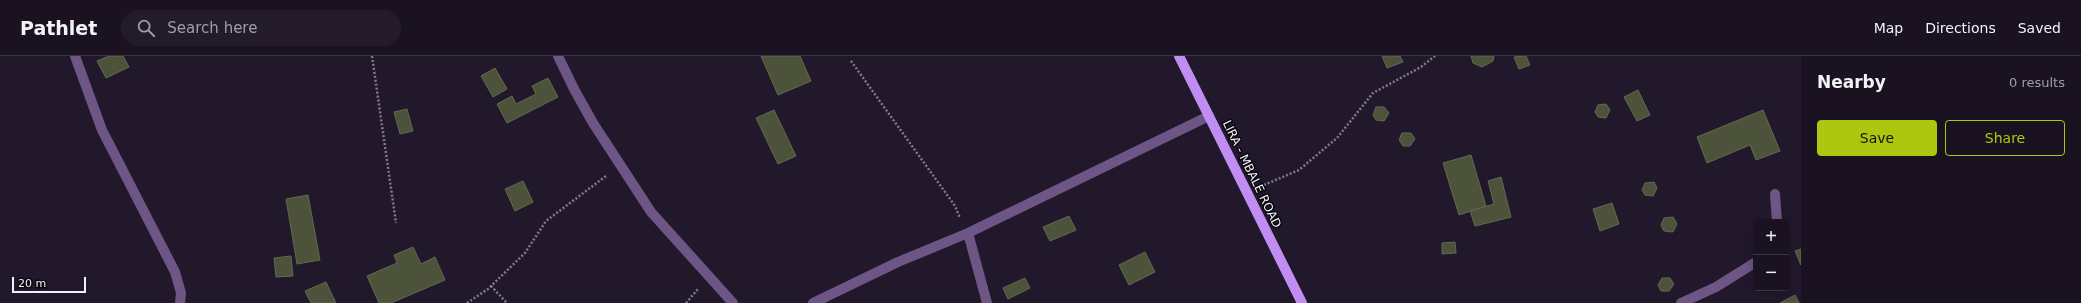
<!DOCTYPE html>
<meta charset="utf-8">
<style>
:root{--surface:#1a1221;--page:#231b2a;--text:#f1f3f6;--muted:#9f9ea5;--line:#38323f;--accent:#adc610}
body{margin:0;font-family:"DejaVu Sans",sans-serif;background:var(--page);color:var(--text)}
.controls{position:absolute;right:12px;bottom:12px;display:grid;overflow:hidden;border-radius:4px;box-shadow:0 2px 10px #0003}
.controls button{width:36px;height:36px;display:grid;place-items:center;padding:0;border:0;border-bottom:1px solid var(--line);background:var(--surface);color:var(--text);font:20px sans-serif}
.scale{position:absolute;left:12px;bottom:10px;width:74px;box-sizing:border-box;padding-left:4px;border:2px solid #f4eefc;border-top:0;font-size:11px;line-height:14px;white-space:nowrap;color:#f4eefc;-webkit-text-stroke:3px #09060e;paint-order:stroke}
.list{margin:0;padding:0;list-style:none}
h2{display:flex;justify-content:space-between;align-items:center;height:52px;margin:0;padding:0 16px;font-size:17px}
h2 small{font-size:13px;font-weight:400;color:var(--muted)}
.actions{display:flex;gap:8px;padding:12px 16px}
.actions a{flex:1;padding:9px 0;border:1px solid var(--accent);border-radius:4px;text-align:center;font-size:14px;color:var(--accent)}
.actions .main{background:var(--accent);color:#111}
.icon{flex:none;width:22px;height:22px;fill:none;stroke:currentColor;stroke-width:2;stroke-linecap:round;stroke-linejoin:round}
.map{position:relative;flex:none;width:1801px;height:247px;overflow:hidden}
header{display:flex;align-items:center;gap:24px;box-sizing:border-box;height:56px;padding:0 20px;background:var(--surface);border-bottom:1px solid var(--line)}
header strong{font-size:19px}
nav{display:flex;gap:22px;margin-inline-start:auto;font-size:14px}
.search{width:280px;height:36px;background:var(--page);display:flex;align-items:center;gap:10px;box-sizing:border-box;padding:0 14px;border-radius:22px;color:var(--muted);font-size:15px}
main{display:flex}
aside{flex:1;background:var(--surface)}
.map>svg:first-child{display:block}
.building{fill:#4d533a;stroke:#63694f}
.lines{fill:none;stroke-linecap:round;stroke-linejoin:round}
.path{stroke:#827a8b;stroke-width:2.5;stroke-dasharray:2 2;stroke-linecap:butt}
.lane{stroke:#6d5686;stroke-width:10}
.street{stroke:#6d5686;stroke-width:10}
.primary{stroke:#c08ef2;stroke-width:10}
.labels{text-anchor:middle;stroke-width:3;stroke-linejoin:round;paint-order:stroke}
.street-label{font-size:12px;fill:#f4eefc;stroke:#09060e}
</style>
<header>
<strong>Pathlet</strong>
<div class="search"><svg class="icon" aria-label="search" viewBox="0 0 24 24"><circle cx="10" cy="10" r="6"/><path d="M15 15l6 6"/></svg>Search here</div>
<nav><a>Map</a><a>Directions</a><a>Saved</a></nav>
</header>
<main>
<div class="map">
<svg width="1801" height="247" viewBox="0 0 1801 247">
<rect width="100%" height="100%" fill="#22182c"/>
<!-- building -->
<path class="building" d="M109,0H123L129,11L106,22L97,5Z
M761,0H800L811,25L778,39Z
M1382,0H1400L1403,6L1387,12Z
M1471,0H1494L1493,5L1482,11L1473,7Z
M1526,0L1530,9L1519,13L1514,1Z
M495,12L507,33L493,41L481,20Z
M548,22L558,41L507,67L497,48L512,40L516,48L536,38L532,30Z
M1638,34L1650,59L1637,65L1624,41Z
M1606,48L1610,54L1606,62L1598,61L1595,56L1598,49Z
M1376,51H1384L1389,57L1384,65L1376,64L1373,59Z
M407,53L413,75L400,78L394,56Z
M774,54L796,100L778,108L756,62Z
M1763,54L1780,95L1756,104L1750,89L1707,107L1697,81Z
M1402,77H1411L1415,83L1410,90H1403L1399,84Z
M1471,99L1486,150L1459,159L1443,107Z
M1501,121L1511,161L1475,170L1470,155L1494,148L1488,125Z
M523,125L533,146L515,155L505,133Z
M1654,126L1657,132L1653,140L1645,139L1642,134L1645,127Z
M308,139L320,204L297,208L286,143Z
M1612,147L1619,168L1600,175L1593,153Z
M1069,160L1076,174L1050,185L1043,171Z
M1673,161L1677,168L1673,176L1664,175L1661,169L1664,162Z
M1455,186L1456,197L1442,198V187Z
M413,191L421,208L435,201L445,224L391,247H379L367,220L397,207L394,199Z
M1801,193V209L1795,195Z
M1145,196L1155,216L1129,229L1119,209Z
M291,200L293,220L276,221L274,202Z
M1025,222L1030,232L1008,243L1003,232Z
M1662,222H1670L1674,228L1669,235H1661L1658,229Z
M326,226L336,247H311L305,235Z
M1795,239L1799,247H1780Z"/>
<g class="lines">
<!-- path -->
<path class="path" d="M372,0L396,167
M851,5L955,150L960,162
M1264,129L1299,114L1337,82L1373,37L1421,11L1435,0
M491,230L507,247
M467,247L488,233L525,197L546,165L606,120
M686,247L698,233"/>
<!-- lane -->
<path class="lane" d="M1775,138L1777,166
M1681,247L1716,231L1756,206"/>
<!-- street -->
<path class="street" d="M75,0L102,74L175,216L181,237L180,247
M558,0L574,33L593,67L651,156L733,247
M968,177L987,247
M813,247L898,206L968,177L1209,60"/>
<!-- primary -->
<path class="primary" d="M1179,0L1302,247"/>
</g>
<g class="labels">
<!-- street labels -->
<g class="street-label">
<text transform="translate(1252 118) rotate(64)" y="4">LIRA - MBALE ROAD</text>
</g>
</g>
</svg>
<div class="controls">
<button>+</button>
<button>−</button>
</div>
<div class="scale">20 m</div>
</div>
<aside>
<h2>Nearby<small>0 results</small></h2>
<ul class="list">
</ul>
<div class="actions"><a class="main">Save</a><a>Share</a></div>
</aside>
</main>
